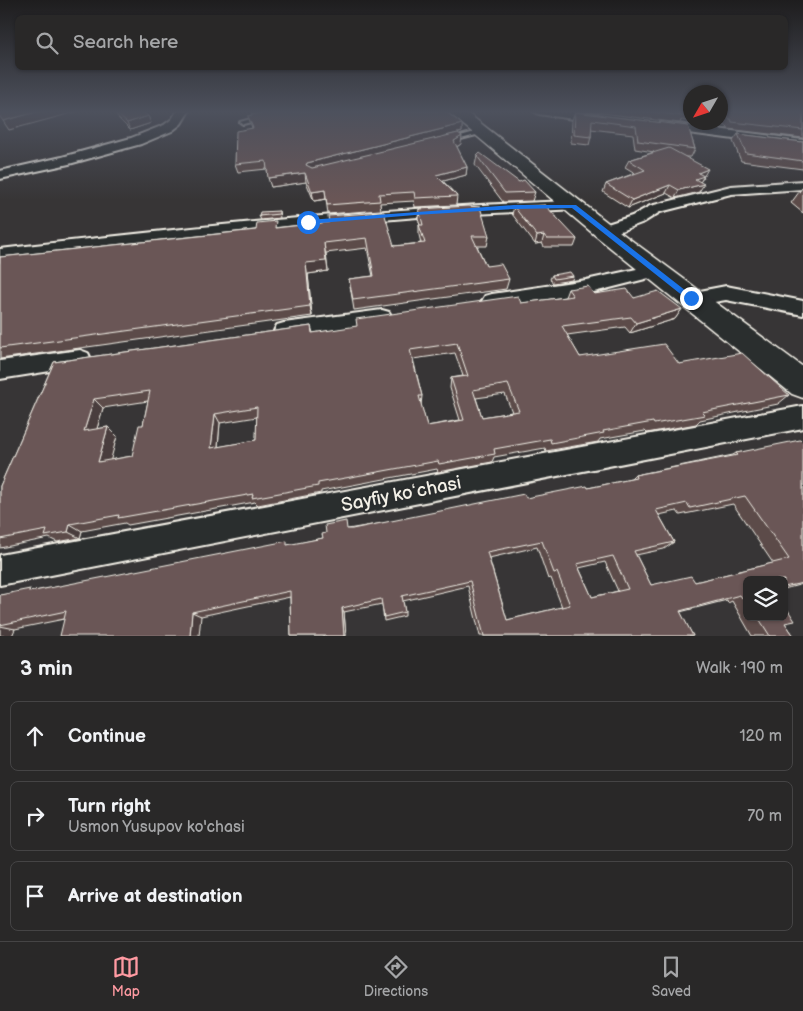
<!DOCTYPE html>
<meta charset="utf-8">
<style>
:root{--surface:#292828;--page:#313030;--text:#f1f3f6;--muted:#a5a6a8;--line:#454445;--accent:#ff9aa2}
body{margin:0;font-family:"Balsamiq Sans",sans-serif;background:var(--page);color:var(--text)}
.controls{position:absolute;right:15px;bottom:15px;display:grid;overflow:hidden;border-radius:8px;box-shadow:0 1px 4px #0004}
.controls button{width:45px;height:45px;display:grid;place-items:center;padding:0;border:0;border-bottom:1px solid var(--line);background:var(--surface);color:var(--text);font:25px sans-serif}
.compass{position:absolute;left:683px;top:85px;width:45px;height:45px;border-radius:50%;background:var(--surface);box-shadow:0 1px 4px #0004;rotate:231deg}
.stop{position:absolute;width:15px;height:15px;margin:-11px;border:4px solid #1a73e8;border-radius:50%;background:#fff}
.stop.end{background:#1a73e8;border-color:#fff;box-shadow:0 1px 5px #0008}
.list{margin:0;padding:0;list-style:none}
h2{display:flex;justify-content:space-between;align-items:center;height:65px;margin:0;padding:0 20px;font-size:21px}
h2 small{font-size:16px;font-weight:400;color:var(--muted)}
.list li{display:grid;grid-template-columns:32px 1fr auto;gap:15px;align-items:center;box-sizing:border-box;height:70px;margin:0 10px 10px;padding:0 10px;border:1px solid var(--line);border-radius:8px}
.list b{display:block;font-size:19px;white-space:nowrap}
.list p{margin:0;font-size:16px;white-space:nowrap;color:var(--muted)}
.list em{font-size:16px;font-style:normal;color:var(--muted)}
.icon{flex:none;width:28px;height:28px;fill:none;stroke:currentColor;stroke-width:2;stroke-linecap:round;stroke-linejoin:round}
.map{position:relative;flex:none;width:803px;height:636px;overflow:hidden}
.search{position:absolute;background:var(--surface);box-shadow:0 1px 4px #0004;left:15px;right:15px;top:15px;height:55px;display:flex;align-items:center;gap:12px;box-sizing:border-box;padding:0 18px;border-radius:8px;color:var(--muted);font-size:19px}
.sheet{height:305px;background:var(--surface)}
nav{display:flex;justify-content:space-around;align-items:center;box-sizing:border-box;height:70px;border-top:1px solid var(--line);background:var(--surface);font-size:14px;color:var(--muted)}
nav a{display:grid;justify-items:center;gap:2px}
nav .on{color:var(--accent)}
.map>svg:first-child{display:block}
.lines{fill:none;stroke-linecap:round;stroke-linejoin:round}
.lane-casing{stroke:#f4f1e8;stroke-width:4}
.street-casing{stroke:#f4f1e8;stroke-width:4}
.secondary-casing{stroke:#f4f1e8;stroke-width:3}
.lane{fill:#2a2d2e;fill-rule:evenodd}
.street{fill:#2a2d2e;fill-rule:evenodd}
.secondary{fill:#2a2d2e;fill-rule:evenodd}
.wall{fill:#5b4b4a;stroke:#f4f1e8;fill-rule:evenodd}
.shaded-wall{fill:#4a3d3c;stroke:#f4f1e8}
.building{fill:#6a5756;stroke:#f4f1e8;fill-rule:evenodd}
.route{fill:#1a73e8}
.labels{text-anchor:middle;stroke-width:4;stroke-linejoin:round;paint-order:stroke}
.near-street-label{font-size:19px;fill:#f4f1e8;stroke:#2a2d2e}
</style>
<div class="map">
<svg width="803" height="636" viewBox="0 0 803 636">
<rect width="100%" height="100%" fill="#373536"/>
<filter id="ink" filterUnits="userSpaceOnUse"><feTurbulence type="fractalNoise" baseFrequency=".02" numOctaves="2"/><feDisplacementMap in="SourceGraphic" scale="10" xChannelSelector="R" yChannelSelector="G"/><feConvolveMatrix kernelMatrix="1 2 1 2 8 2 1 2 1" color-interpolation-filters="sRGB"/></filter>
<g filter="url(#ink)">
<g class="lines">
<!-- lane casing -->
<g class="lane-casing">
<path id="lane" d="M261,116L264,118L263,119L243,124L240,122Z
M482,130L485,132L484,133L449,142L446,140Z"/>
</g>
<!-- street casing -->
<g class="street-casing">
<path id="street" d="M177,111H189L181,124L172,131L141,144L69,164L0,179V171L62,157L131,138L164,125L172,119Z
M533,111C548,111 598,110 607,119L601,123L539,114Z
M662,122L803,140V148L658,129L656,126Z
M803,181V189L731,194L660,212L644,222L610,235H598L596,231L598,227L632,216L650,206L731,186Z
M574,201L579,203L582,206L579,209L430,216L286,228L0,261V249C191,227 382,207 574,201Z
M655,265L661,267L664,271L661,275L586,294L492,308L485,306L482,301L485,296L492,294L586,280Z
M726,286L803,301V315L726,300L691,306L684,304L681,299L684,294Z
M382,310L389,312L392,317L389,322L382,324L284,339L277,337L274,331L277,325L284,323Z
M80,350L88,353L91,359L88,365L0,379V361Z
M803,406V428L0,585V555Z"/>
</g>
<!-- secondary casing -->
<g class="secondary-casing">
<path id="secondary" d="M447,111H465L612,226L803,367V398L792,394L596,236Z"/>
</g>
<!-- lane -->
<use href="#lane" class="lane"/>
<!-- street -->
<use href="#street" class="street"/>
<!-- secondary -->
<use href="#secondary" class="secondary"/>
</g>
<!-- wall -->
<path class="wall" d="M114,111L148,116L151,123L130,130L118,118Z
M251,111H445L462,124V132L443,137L461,144L457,147L467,167L466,175L443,181L457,196L456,205L415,207L414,201L380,203L381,210L328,214L326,199L314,201L306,182L271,187L267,169L238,172L235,164L252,128L248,116L252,115Z
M587,111H690V121L681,120L680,123Z
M720,111H803V138L728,129L727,126L701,122H720Z
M575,112L688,126L695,149L691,157H685L704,177L700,182L699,192L675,198L666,193L628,208L603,192L606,184L635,173L625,167L629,160L654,152L635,149L633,134L591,129V137L589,145L571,143L572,120Z
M738,134L803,142V169L741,161L733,141Z
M477,156L535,192L532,201L503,202L475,165Z
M802,188H803V213L791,203Z
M514,207L577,239L574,247H544L542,243L535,244L512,214Z
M419,209L489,236L487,246H477L486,266L509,279L506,289L354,310L349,279L373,276L367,248L326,253L328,271L308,274L312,316L0,359V257L329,222L394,246L421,243L419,235V225H420L418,219Z
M279,211L280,218L261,220L259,216Z
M552,275L573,276L572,280L553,283L550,279Z
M568,289L594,294L634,298L682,309L675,319L630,333L625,327L567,335L580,357L679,364L789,395L778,404L700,420L696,424L647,433L645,431L600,439L598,442L546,451L545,448L494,457L492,462L438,472L437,469L321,491V493L258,505L255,502L128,525L125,523L82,531L80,538L57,542L49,538L0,548V486L54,362L311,326L313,333L565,297ZM455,353L463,376L451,378L450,388L460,420L427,426L421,405L422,396L413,359ZM505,394L512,412L482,417L476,398ZM148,401L143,425L132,456L110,460L117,436L108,427L97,429L103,408ZM257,417L256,440L218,447L220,423Z
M803,443V584L784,589V580H747V617H784L785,623L794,636H752L732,601L728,603L727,600L680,612L693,636H480L468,586L403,601L405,612V616L384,621L382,604L344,612L346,636H291L290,597L201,616L64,619L15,629L0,636V595L35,591L289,545L323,538L348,529L588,488L631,479L635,475L733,455L736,453ZM733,504L773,563L695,582L651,585L636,555L664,549L674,542L659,515L677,511L680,515ZM537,547L548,579L551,578L562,607L507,620L489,558ZM605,562L618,591L592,597L579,568Z"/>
<!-- shaded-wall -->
<path class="shaded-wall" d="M40,111H79L9,130L3,121Z
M252,111H273L253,117Z
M148,116L151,123L130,130L127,123Z
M462,124V132L309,171L306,165L307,163Z
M462,136L461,144L453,149L454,141Z
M467,167L466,175L436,183V175Z
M708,169L699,184L691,187L698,173Z
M305,173L306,182L271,187L268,178Z
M704,184L699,192L675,198L679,190Z
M670,185L666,193L628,208L632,200Z
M325,190L326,199L314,201L312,192Z
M544,235L542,243L535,244L537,236Z
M324,243L328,271L308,274L312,316L310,306L306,263Z
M682,309L675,319L630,333L636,323Z
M94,399L103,408L94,439L84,431Z
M215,414L220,423L217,457L211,448Z
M108,427L117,436L108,470L98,462Z
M70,524L82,531L80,538L68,532Z
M342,608L344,612L346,636H344Z
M192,612L201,616L199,636H190Z
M0,626L15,629L12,636H0Z"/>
<!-- building -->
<path class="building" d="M0,111H40L3,121L0,117Z
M114,111H142L148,116L127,123Z
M267,111H445L462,124L307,163L306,165L312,168L458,133L462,136L454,141L467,167L436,175L457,196L415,198L414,192L379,194L380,201L327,205L325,190L312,192L305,173L268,178L266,161L235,164L236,131L253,128L248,116Z
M646,111H690V114L683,113L684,116Z
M720,111H803V130L732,122L731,119L720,117Z
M575,112L688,126L695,149L638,141L636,126L592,120L591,137L574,135Z
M738,134L803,142V161L746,153Z
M669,148L708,169L698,173L704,176L695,179L704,184L679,190L670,185L632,200L606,184L645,170L629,160Z
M480,153L519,182L524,180L535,192L505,193L477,156Z
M545,205L577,239H547L544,235L537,236L514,207Z
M468,206L480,207L489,236H472L486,266L501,264L509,279L353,300L349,279L374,276L367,238L324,243L326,261L306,263L310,306L0,348V257L256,230L257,223L276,221L275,228L329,222L328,216L384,212L394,246L425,243L419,225H423L419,209Z
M279,211V214L259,216L260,212Z
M570,272L573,276L554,279L552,275Z
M588,286L594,294L627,289L634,298L658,291L682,309L636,323L631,317L562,326L580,357L664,344L679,364L742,353L789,395L702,412L705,415L654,424L653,422L603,431L604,433L551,443L550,439L494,449L495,454L439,464L438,461L318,483V486L252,498L253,494L118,518L119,515L70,524L68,532L45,536L47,530L0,539V486L54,362L311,326L312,333L357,326L356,319L518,296L521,303L573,296L568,289ZM457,343L468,376L451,378L464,420L427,426L419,396H422L410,350ZM508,384L519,411L482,417L473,390ZM150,391L143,425H139L132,456L98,462L108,427L84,431L94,399ZM257,407L256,440L211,448L215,414Z
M800,440L803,443V583L784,587V580H747V599L746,597L742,598L740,595L680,611L693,636H484L470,581L402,596L405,612L384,617L381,599L342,608L344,636H291L290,591L192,612L190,636H60L66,611L0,625V595L30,589L29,592L287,541V545L323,538L322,534L326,533L325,525L346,521L347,529H352L524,494L526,498L587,486L588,488L636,478L635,475L738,455L736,453ZM745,496L789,559L695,582L691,576L651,585L634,551L674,542L656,510L687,503L690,508ZM542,541L554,573L557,572L570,605L507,620L487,552ZM613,556L628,589L592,597L577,564Z
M784,604L795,621L785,623L794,636H770L758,617H784Z"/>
</g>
<!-- sky -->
<linearGradient id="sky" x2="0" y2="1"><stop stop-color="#1e1d1e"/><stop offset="0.56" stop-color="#4d515d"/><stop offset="1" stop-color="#4d515d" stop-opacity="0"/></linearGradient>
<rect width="803" height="200" fill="url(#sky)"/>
<!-- route -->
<path class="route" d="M514,205H576L695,298L691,301L688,300L572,208L514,209L415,215L308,224L305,222L308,220Z"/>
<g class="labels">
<!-- near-street labels -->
<g class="near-street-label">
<text transform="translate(401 493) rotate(-11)" y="7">Sayfiy koʻchasi</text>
</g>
</g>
</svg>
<div class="controls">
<button><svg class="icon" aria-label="layers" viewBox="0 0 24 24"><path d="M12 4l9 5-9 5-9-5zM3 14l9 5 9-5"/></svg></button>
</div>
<svg class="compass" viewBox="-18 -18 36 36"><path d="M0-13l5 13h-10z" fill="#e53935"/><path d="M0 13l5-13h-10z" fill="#a5a6a8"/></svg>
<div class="stop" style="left:308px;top:222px"></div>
<div class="stop end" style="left:691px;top:298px"></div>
<div class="search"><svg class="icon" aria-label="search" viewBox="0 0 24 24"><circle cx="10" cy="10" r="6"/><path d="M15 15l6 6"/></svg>Search here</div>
</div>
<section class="sheet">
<h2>3 min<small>Walk · 190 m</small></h2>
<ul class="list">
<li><svg class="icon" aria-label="ahead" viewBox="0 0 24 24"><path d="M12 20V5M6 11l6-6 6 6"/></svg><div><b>Continue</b></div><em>120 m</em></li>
<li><svg class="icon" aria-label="right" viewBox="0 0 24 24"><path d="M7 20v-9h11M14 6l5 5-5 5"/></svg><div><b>Turn right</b><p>Usmon Yusupov ko'chasi</p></div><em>70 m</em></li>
<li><svg class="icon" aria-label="arrive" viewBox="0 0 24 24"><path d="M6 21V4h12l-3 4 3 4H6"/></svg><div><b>Arrive at destination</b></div></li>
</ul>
</section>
<nav>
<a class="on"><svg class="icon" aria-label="map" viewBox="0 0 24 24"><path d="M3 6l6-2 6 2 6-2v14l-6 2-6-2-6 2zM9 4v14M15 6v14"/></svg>Map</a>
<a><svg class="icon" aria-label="directions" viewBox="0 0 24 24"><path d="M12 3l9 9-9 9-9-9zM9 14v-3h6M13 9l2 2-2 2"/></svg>Directions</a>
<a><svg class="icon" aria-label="saved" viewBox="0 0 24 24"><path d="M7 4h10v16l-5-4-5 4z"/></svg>Saved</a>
</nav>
